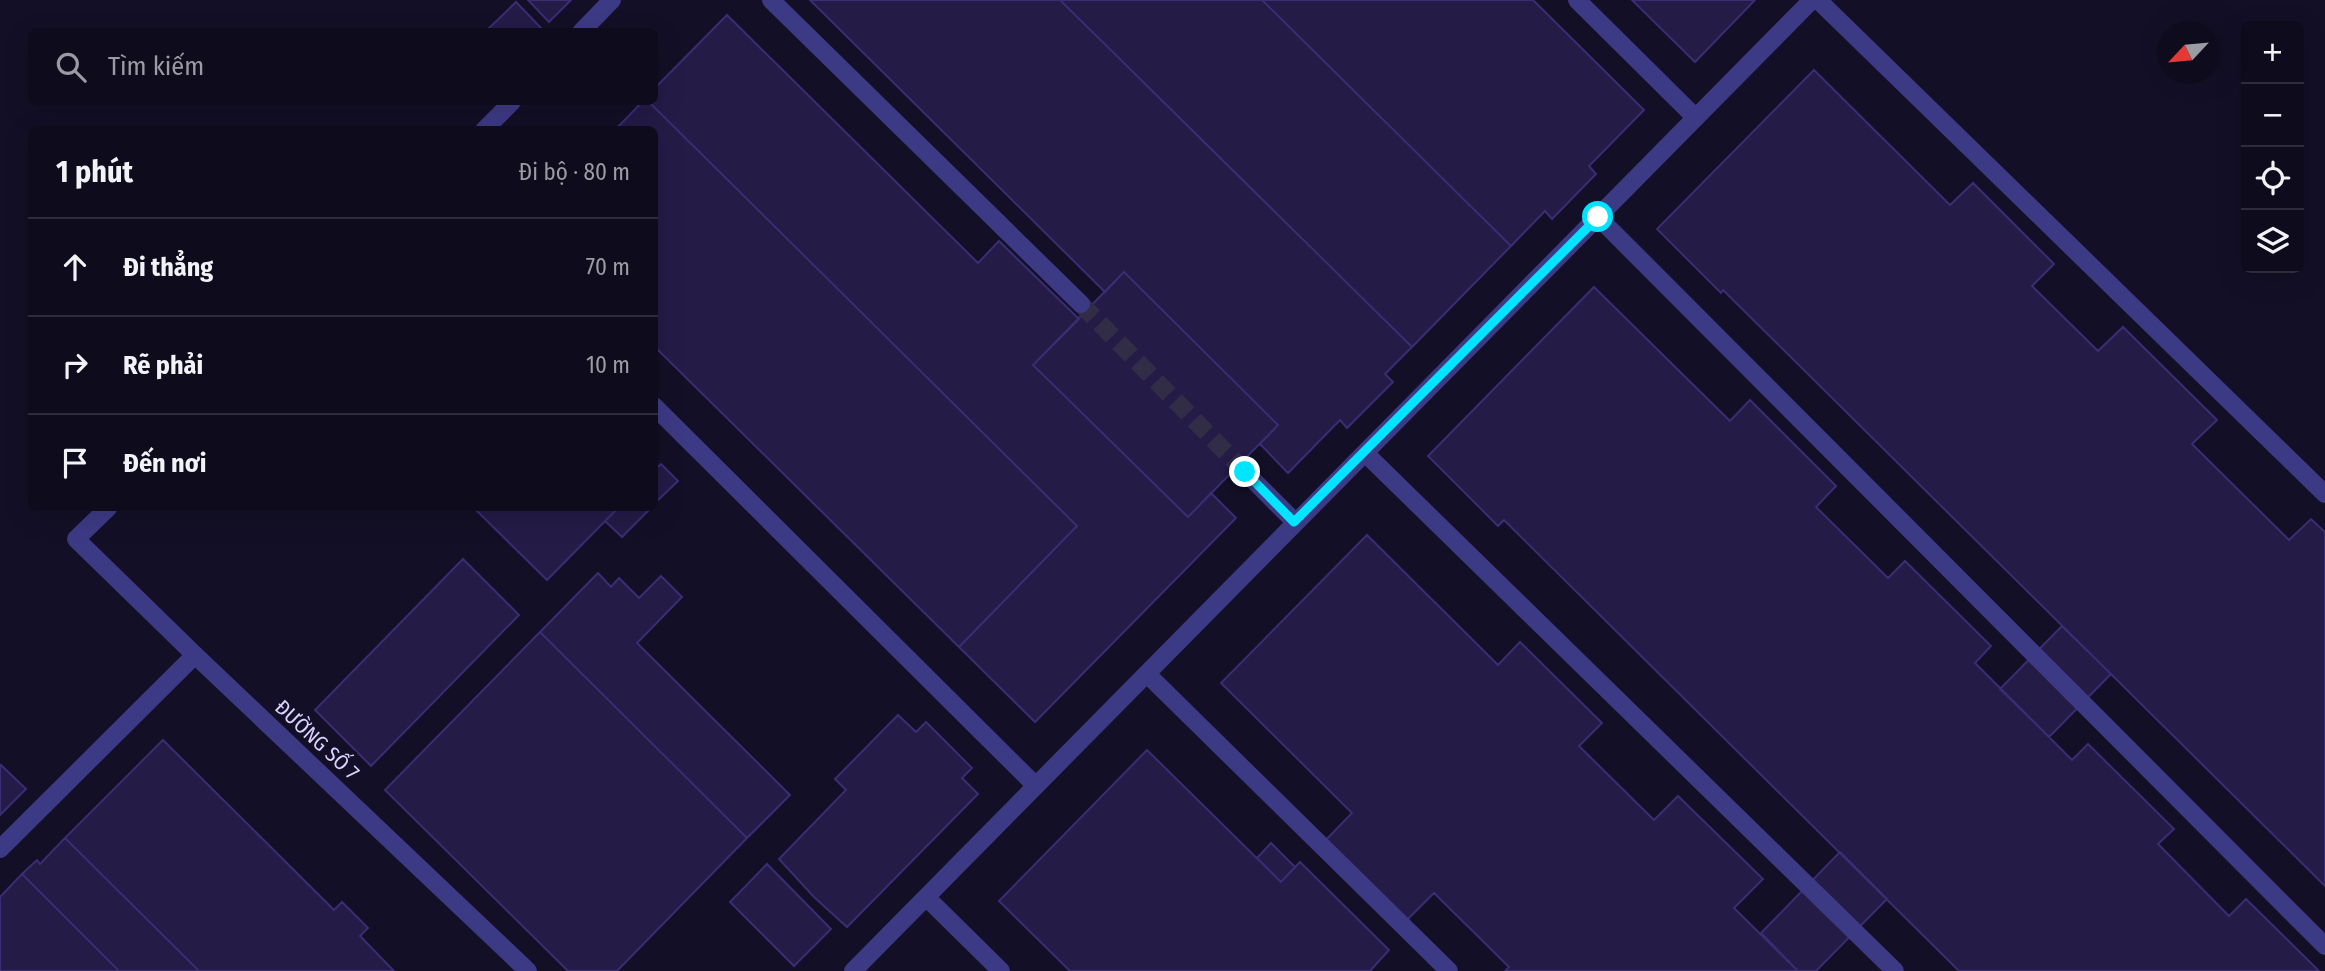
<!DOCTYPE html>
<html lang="vi">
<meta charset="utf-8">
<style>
:root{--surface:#0e0b1c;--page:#171425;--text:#f1f3f6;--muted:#9b9ba3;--line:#2e2b3b}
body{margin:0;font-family:"Fira Sans Condensed",sans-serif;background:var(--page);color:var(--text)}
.controls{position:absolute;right:21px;top:21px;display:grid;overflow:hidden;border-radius:10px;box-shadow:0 7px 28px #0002}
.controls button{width:63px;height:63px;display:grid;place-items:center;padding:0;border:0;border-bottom:2px solid var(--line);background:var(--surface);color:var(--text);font:35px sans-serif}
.compass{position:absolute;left:2157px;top:21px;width:63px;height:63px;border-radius:50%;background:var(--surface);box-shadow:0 7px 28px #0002;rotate:244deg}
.stop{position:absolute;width:21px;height:21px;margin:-16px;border:5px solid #00e5ff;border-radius:50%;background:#fff}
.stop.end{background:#00e5ff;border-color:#fff;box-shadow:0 2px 7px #0008}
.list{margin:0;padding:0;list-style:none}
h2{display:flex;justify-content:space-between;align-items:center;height:91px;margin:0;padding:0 28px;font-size:30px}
h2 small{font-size:23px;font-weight:400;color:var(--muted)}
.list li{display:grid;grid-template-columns:46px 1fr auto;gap:21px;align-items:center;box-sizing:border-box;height:98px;padding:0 28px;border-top:2px solid var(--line)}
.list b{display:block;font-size:26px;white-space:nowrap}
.list em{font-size:23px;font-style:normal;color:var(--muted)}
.icon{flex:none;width:38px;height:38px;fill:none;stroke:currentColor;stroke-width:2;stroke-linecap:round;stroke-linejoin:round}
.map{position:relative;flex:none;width:2325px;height:971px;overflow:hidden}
.search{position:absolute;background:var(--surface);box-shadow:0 7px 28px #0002;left:28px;top:28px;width:630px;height:77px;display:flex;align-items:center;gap:18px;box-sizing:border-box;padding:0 24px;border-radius:10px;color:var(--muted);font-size:26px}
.panel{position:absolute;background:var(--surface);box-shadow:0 7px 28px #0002;left:28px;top:126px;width:630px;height:385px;border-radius:10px}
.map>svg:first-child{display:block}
.building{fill:#241b47;stroke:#3b2d73;stroke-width:2}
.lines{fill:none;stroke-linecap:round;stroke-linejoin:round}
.minor-tunnel{stroke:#312d47;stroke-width:18;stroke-dasharray:18 9;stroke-linecap:butt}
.minor{stroke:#3d3a85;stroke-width:18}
.route{stroke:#00e5ff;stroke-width:9}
.labels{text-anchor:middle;stroke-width:7;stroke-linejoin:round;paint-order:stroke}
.street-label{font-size:21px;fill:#d9d4ff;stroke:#130f26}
</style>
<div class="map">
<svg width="2325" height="971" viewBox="0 0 2325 971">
<rect width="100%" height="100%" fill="#130f26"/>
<!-- building -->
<path class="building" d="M528,0H571L549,22Z
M810,0H1060L1412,347L1385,374L1393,382L1347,428L1340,420L1288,473L1260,444L1278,425L1124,272L1105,292Z
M1060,0H1262L1511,246L1412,347Z
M1262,0H1533L1644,110L1589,166L1596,174L1552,219L1545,211L1511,246Z
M1632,0H1755L1695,62Z
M516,2L544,31L485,32Z
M727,15L978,263L999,241L1079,319L1033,365L1188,517L1211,493L1236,518L1035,722L959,647L1077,526L649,102H654V89Z
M1814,70L1950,205L1973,183L2054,264L2032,286L2098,351L2123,327L2217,420L2192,444L2289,540L2311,519L2325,532V886L1723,290L1721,293L1657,229Z
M642,102H649L1077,526L959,647L654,346V130H615Z
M1124,272L1278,425L1188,517L1033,365Z
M1594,287L1730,421L1750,400L1836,486L1816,507L1888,578L1905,561L1991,646L1975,663L2072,760L2088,744L2174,829L2158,844L2229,916L2246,899L2319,971H1959L1504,520L1498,526L1428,456Z
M661,464L678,481L654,504V470Z
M474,508H618L547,580Z
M618,508H651L622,537L605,521Z
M1367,535L1498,665L1520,642L1602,723L1579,746L1654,820L1678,796L1763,879L1734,908L1798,971H1505L1509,967L1434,893L1398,929L1317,849L1352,813L1221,683Z
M463,559L519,615L371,766L315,710Z
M598,573L611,587L619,578L639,598L661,576L682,597L637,643L790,795L747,838L540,632Z
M2062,626L2111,674L2049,737L2000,689Z
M540,632L747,838L617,971H568L385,790Z
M898,715L916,732L926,722L972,768L962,778L978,794L847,927L814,897L779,859L846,790L835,779Z
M163,740L334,910L342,902L368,928L360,936L394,971H199L65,838Z
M1147,750L1281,882L1300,862L1389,950L1370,971H1070L999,901Z
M1,765L26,789L0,815V766Z
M65,838L199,971H119L22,874L37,860L40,864Z
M1271,843L1295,867L1281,882L1257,858Z
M1840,852L1887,899L1816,971H1798L1761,933Z
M767,864L831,929L794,966L730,902Z
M22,874L119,971H0V897Z"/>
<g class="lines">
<!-- minor-tunnel -->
<path class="minor-tunnel" d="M1081,304L1245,472"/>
<!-- minor -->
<path class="minor" d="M771,0L1081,304
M1577,0L1695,117
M1818,0L2325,494
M581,32L612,0
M484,130L512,102
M1598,217L2325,946
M654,406L1036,786
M1365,453L1895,971
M1245,472L1295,522
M108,508L76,539L195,655L528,971
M1147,674L1449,971
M0,849L195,655
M926,897L1001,971
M853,971L1812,0"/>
</g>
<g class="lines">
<!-- route -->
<path class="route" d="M1245,472L1294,522L1598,217"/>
</g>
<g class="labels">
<!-- street labels -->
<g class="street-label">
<text transform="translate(317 740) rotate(43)" y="7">ĐƯỜNG SỐ 7</text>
</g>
</g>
</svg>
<div class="controls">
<button>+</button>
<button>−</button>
<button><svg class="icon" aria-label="locate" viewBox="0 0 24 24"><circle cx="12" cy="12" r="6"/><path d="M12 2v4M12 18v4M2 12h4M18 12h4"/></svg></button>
<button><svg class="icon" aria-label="layers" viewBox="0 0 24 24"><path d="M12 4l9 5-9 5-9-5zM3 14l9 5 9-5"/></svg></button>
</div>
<svg class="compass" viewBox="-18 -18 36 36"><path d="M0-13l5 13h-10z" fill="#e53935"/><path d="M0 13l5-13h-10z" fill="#9b9ba3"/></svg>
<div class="stop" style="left:1598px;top:217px"></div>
<div class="stop end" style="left:1245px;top:472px"></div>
<div class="search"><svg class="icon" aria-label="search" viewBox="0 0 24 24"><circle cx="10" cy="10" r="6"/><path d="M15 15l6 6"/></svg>Tìm kiếm</div>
<section class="panel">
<h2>1 phút<small>Đi bộ · 80 m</small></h2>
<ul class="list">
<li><svg class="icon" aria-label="ahead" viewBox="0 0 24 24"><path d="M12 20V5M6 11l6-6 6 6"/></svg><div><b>Đi thẳng</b></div><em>70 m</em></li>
<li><svg class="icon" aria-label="right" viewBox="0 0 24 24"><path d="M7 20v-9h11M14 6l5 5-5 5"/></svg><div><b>Rẽ phải</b></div><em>10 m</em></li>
<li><svg class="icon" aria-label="arrive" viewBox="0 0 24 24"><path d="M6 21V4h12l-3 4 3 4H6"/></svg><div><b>Đến nơi</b></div></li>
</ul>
</section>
</div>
